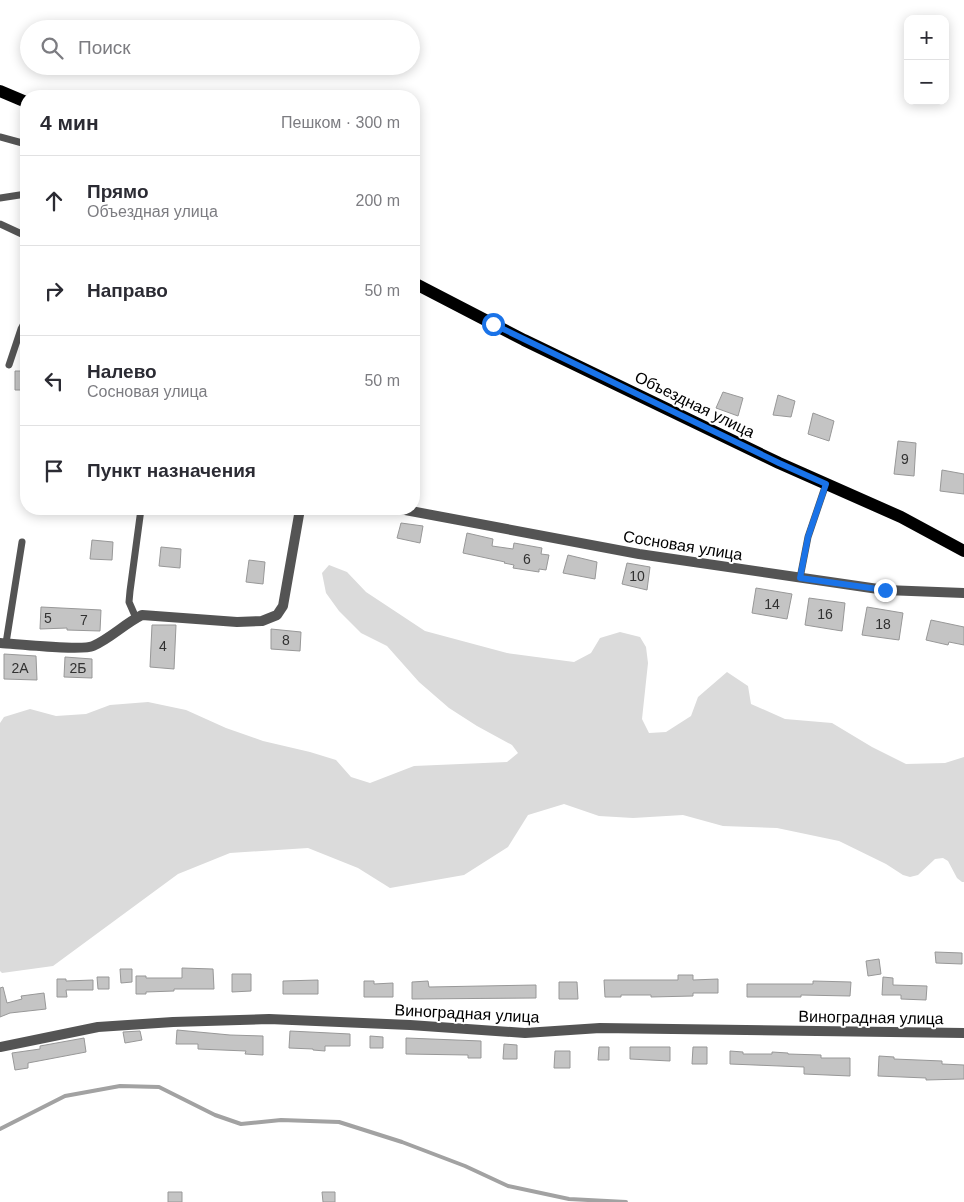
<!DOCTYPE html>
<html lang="ru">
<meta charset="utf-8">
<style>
:root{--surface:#fff;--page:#f7f7f7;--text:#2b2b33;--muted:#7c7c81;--line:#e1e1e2}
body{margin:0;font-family:Arial,sans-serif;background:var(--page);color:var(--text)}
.controls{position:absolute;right:15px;top:15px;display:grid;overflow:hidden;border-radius:10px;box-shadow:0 2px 12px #0003}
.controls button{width:45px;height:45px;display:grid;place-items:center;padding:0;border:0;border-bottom:1px solid var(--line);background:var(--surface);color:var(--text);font:25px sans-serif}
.stop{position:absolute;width:15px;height:15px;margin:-11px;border:4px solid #1a73e8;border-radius:50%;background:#fff}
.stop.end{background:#1a73e8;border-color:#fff;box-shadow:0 1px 5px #0008}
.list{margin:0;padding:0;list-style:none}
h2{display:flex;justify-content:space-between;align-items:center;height:65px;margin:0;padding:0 20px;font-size:21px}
h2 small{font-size:16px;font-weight:400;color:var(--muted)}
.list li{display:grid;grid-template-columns:32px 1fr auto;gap:15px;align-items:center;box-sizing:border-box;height:90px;padding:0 20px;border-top:1px solid var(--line)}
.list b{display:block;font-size:19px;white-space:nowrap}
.list p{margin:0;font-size:16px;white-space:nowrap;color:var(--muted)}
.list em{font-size:16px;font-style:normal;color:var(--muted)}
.icon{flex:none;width:28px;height:28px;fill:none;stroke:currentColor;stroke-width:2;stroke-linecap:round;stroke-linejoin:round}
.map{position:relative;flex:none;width:964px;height:1202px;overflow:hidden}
.search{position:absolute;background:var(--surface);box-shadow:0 2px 12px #0003;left:20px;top:20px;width:400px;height:55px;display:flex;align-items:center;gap:12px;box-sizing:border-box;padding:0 18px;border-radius:28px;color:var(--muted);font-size:19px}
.panel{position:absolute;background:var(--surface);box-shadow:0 2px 12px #0003;left:20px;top:90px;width:400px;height:425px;border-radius:20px}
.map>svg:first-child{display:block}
.green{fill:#dbdbdb}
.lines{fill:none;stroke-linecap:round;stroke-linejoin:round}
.stream{stroke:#a2a2a2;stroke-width:4}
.building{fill:#c4c4c4;stroke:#989898}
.lane{stroke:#545454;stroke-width:7}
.street{stroke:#545454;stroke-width:10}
.primary{stroke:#000;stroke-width:12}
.route{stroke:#1a73e8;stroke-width:6}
.labels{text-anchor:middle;stroke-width:4;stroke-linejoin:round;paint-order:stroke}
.number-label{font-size:14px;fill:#313131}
.street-label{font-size:16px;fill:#000;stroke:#fff}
</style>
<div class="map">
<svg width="964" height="1202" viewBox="0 0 964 1202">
<rect width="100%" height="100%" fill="#fff"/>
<!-- green -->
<path class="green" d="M329,565L347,572L366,592L425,631L507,653L574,662L591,653L600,638L620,632L640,637L646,647L648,663L642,719L649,733L666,732L691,716L698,697L727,672L748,686L751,704L785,719L832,723L872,747L906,764L945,763L964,757V882H962L957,878L948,861L943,858L935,859L918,875L910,877L903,875L886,864L839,841L777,828L723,826L683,815L633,818L599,816L564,804L528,815L508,847L464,875L390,888L358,868L308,848L230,853L178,874L53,966L2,973L0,971V723L4,717L30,709L56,716L86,714L110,705L148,702L186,710L226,728L263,741L310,752L336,760L351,777L370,783L414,766L507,762L518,753L512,745L477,726L449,708L419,682L387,646L361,633L339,611L326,593L322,573Z"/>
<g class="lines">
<!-- stream -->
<path class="stream" d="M0,1129L65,1096L120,1086L159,1087L215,1115L241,1124L281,1120L339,1122L402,1142L465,1166L508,1186L569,1199L626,1202"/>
</g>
<!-- building -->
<path class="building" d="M15,371H26V390H15Z
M723,392L743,398L738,416L716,408Z
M778,395L795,401L791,417L773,415Z
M813,413L834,421L829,441L808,434Z
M898,441L916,443L914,476L894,474Z
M942,470L964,474V494L940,491Z
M401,523L423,526L420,543L397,538Z
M467,533L493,539L492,546L513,549L514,543L542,548L541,554L549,555L546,570L539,569V572L513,568L514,565L504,563L505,562L463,553Z
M92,540L113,542L112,560L90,559Z
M161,547L181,549L180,568L159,566Z
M568,555L597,562L595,579L563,573Z
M249,560L265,562L263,584L246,582Z
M627,563L650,567L647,590L622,584Z
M756,588L792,594L787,619L752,613Z
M809,598L845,603L842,631L805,625Z
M41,607L101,610L100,631L67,630V628L40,629Z
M867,607L903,613L899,640L862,635Z
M931,620L964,627V645L949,642L948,645L926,640Z
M152,625H176L174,669L150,667Z
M271,629L301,632L300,651L271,649Z
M4,654L36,656L37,680L4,679Z
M65,657L92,659V678L64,677Z
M935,952L962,953V964L936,963Z
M879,959L881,974L868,976L866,961Z
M182,968L213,969L214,989H174V991L146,992V994H136V976H146V978H182Z
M120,969H132V982L121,983Z
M232,974H251V991L232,992Z
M678,975H693V980L718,979V993H693V996L651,997V995H621V997H605L604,980H678Z
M97,977H109V989H98Z
M883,977L893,978V985L927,986L926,1000L901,999V995H882Z
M57,979H66V981L93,980V990H66L67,997H57Z
M318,980V994H283V981Z
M364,981H374V984L393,983V997H364Z
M428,981L429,987L536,985V998L412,999V982Z
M813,981L851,982L850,996L801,995V997H747V984H813Z
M559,982H577L578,999H559Z
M3,987L7,1003L22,999L21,996L44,993L46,1009L10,1013L0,1017V988Z
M177,1030L230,1035L263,1036V1055L245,1054L246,1051L198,1049V1044H176Z
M140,1031L142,1040L125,1043L123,1032Z
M290,1031L350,1034V1046H325V1051L313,1050V1049L289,1048Z
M370,1036L383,1037V1048H370Z
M84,1038L86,1052L28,1063V1068L15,1070L12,1053L40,1049V1046Z
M406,1038L481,1041V1058H468V1055L406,1054Z
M504,1044L517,1045V1059H503Z
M599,1047H609V1060H598Z
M630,1047H670V1061L630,1059Z
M693,1047H707V1064H692Z
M555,1051H570V1068H554Z
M730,1051L743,1052V1054H772V1052L788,1053V1054L821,1055V1058H850V1076L804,1074V1067L730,1064Z
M879,1056L894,1057V1059L942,1061V1064L964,1065V1079L926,1080V1078L878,1076Z
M168,1192H182V1202H168Z
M322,1192H335V1202H323Z"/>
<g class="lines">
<!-- lane -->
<path class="lane" d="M0,137L26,144
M0,198L26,194
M0,224L26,236
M9,365L21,329L26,320
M800,578L808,537L826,484
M136,618L129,602L130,591L141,509
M6,643L22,542"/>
<!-- street -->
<path class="street" d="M400,509L639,554L885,590L964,593
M0,643C17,644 82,651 93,646C111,638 124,624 142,615L237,622L262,621L277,615L283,606L300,509
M0,1047L98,1027L173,1022L269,1019L410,1025L525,1033L600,1028L964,1033"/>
<!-- primary -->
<path class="primary" d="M0,91L26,102
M414,283L524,340L779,463L901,517L964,551"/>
</g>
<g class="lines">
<!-- route -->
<path class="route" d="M493,324L779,463L826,484L808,537L800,578L885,590"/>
</g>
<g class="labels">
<!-- number labels -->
<g class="number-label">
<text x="905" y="464">9</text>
<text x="527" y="564">6</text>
<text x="637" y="581">10</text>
<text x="772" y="609">14</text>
<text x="825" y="619">16</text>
<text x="48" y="623">5</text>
<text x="84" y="625">7</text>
<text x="883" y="629">18</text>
<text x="286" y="645">8</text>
<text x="163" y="651">4</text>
<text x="20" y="673">2А</text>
<text x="78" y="673">2Б</text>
</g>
<!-- street labels -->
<g class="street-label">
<text transform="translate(695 404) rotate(26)" y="6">Объездная улица</text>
<text transform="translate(683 545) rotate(9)" y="6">Сосновая улица</text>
<text transform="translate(467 1013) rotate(3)" y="6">Виноградная улица</text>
<text transform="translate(871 1017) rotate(1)" y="6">Виноградная улица</text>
</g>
</g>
</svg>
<div class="controls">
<button>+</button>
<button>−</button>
</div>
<div class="stop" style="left:493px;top:324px"></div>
<div class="stop end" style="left:885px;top:590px"></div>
<div class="search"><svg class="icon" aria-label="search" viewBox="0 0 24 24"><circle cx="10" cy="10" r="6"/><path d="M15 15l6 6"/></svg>Поиск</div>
<section class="panel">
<h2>4 мин<small>Пешком · 300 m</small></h2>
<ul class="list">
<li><svg class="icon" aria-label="ahead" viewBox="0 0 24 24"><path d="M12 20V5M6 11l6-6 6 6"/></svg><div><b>Прямо</b><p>Объездная улица</p></div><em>200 m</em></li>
<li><svg class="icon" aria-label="right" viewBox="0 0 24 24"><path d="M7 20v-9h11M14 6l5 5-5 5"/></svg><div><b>Направо</b></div><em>50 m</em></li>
<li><svg class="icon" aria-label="left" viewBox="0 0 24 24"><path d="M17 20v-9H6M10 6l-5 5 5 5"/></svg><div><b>Налево</b><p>Сосновая улица</p></div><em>50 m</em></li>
<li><svg class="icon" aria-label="arrive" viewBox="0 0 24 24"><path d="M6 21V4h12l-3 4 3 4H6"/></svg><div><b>Пункт назначения</b></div></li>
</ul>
</section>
</div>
